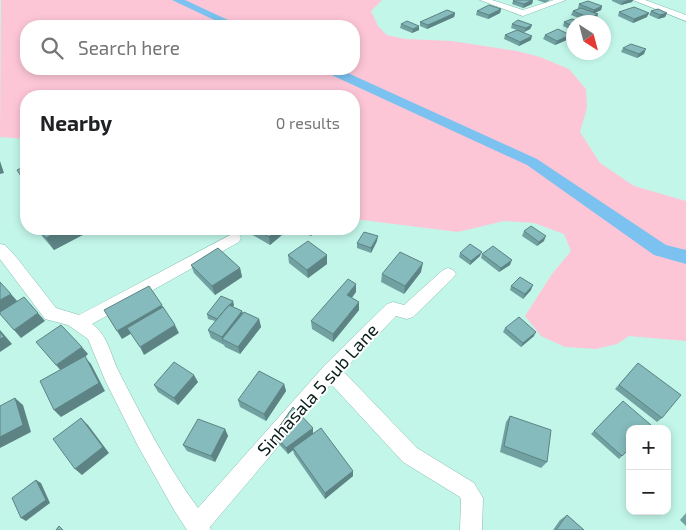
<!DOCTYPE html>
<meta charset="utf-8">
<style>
:root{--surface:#fff;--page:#f2f2f2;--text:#202124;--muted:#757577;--line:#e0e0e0}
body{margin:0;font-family:"Exo 2",sans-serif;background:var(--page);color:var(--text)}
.controls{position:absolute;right:15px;bottom:15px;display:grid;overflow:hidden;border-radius:10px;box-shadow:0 2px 8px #0003}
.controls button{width:45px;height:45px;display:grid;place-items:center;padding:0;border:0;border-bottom:1px solid var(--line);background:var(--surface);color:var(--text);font:25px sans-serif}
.compass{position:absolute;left:566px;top:15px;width:45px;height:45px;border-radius:50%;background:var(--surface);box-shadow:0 2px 8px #0003;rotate:144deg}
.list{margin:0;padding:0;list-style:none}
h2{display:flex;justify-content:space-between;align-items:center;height:65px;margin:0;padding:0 20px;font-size:21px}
h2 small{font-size:16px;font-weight:400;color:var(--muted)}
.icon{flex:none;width:28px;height:28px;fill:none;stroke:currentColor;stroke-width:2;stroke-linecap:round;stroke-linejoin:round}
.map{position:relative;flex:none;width:686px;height:530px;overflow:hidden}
.search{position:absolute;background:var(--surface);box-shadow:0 2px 8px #0003;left:20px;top:20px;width:340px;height:55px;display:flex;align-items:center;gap:12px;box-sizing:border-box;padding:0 18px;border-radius:20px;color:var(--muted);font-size:19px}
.panel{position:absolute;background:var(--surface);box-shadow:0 2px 8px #0003;left:20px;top:90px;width:340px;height:145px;border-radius:20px}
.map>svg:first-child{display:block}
.green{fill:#fdc6d7;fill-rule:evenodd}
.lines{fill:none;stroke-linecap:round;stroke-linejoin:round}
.canal{fill:#7bc2f0;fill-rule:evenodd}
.street-casing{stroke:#89bcb0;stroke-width:1}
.street{fill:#fff;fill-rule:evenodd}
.wall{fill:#72a1a2}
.shaded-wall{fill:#5d8384}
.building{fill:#85bbbc;stroke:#5d8384}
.labels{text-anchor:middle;stroke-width:4;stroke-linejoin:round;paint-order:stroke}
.near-street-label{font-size:18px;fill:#091e1a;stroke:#fff}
</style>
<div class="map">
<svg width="686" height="530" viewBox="0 0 686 530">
<rect width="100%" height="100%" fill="#c2f6e9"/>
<!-- green -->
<path class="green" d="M1,0H382L371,11L378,26L387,35L405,39L452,41L517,51L540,57L569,69L586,89L587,108L580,132L600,163L634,186L686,201V341L629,336L617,344L596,349L565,347L541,336L525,316L552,274L571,251L564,234L534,223L504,221L458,232L354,219V96H26V139L0,137ZM26,26H354V69H26Z"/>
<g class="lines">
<!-- canal -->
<path class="canal" d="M172,0H185L241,26H227Z
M323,69H339L537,159L666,245L686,250V264L654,255L527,165L325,72Z"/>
<!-- street casing -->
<g class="street-casing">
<path id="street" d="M480,0H492L523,10L554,0H566L523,16Z
M633,0H645L686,15V21Z
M234,233L239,234L241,238L239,242L92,324C107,334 111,355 118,370C142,417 167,466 198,508L325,365L387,304L393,302L404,305L443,270L448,268L453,270L456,274L453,278L413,317L407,319L396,316L343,371L417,448L474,483L483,498L482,530H460L461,500L460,497L403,462L331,384L210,527L211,530H187L174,510L138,446L105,380L88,339L68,325L45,319L0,259V244L5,245L17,258L56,308L79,315Z"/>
</g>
<!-- street -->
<use href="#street" class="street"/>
</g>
<!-- wall -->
<path class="wall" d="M533,0L532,4L523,8L512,4L513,1Z
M537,0H550L545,3Z
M612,0H633L632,2L621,5L612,1Z
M579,4L602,6L601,10L595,13L597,18L589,22L571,15L573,11L579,8H578Z
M501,9L500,13L488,19L476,15L477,11Z
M651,11L667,13L665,17L658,19L649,15Z
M619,12L647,17L633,23L618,16Z
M455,13L454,17L427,29L420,26V22Z
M564,22H574V29L572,30L563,26Z
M401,24L419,30L412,33L400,28Z
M512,24L532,25L530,29L524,32L531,40L519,46L504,39L505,35L517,30L511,28Z
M545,35H570L569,39L555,45L543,39Z
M623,48L644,54L637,58L621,52Z
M36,229H94L54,250Z
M248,229H289L270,245L249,233Z
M298,229H317L311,236L298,230Z
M524,231L544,241L537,246L522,236Z
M377,241L371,253L357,248V243Z
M460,253L480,256L470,265L459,257Z
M482,254L510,265L499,272L481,258Z
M288,255H327V264L308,278L289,263Z
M191,265L240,268L242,277L215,295L194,273Z
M421,272L404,294L381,282L382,274Z
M511,286L531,290L523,299L510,290Z
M356,292L352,298L359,302V310L333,342L312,329L311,321Z
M234,305L233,307L242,311L243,314L259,319L261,327L240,354L225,347L224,345L211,338L208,330L215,321L208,319L207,314Z
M505,328L534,336L521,347L503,332Z
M638,363L662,418L657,422L615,389Z
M198,382L178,405L158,392L154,385Z
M284,384L286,391L266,421L240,407L238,400Z
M623,401L622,456L619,459L591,434Z
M510,416L547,462L541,468L500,452L506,422Z
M225,429L228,436L215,462L187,451L183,445Z
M313,433L353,476L325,499L294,454L293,450L288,454L276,441L274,434Z
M686,513V526L680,520Z
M567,515L584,530H553L560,520Z"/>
<!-- shaded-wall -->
<path class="shaded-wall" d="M533,0L532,4L523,8L524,4Z
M628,0H633L632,2L621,5L623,2Z
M602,6L601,10L592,14L594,10Z
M501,9L500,13L488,19L489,15Z
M455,13L454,17L427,29L428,25Z
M649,13L647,17L633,23L634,19Z
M667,13L665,17L658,19L660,15Z
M598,14L597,18L589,22L590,18Z
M532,25L530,29L524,32L526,28Z
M419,26V30L412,33L413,29Z
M570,35L569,39L555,45L557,41Z
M532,36L531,40L519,46L520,42Z
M646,49L644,54L637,58L639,54Z
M0,161L4,173L0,174Z
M63,229H94L54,250L46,238Z
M278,229H289L270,245L269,237Z
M313,229H317L311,236L310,231Z
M378,236L377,241L371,253V248Z
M546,236L544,241L537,246L539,242Z
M482,252L480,256L470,265L471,261Z
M327,255V264L308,278L307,270Z
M512,260L510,265L499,272L501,268Z
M423,263L421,272L404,294L405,286Z
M240,268L242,277L215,295L212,286Z
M356,284V292L347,303V295Z
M533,285L531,290L523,299L525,294Z
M11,294L18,302L0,314V300Z
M233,301L234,305L221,324L219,319Z
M359,302V310L333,342V334Z
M162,305L166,313L122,339L117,331Z
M242,311L244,319L222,339L224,345L222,337Z
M38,313L45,321L21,338L14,330Z
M259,319L261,327L240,354L238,347Z
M175,325L179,333L144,355L140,347Z
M0,330L12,344L0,352Z
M536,332L534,336L521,347L523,343Z
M82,347L88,354L85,357L91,364L105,391L61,417L54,410L63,373L56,365Z
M194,375L198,382L178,405L174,398Z
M284,384L286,391L266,421L264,414Z
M15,398L23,405L31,432L0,448V437Z
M81,418L88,425L109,453L82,475L75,469Z
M313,428V435L288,454L286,448Z
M225,429L228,436L215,462L211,456Z
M353,471V476L325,499V493Z
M36,480L41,483L50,503L26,521L21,518Z"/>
<!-- building -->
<path class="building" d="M514,0H532L524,4L513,1Z
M588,1L602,6L594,10L579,4Z
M489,5L501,9L489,15L477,11Z
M634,7L649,13L634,19L619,12Z
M581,8L598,14L590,18L573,11Z
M658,9L667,13L660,15L651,11Z
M447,10L455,13L428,25L420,22Z
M572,19L580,22H574L573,26L564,22Z
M518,20L532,25L526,28L512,24Z
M407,21L419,26L413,29L401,24Z
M558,29L570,35L557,41L545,35Z
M517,30L532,36L520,42L505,35Z
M631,44L646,49L639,54L623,48Z
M26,166V184L17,170Z
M531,226L546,236L539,242L524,231Z
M38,229H63L46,238Z
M255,229H278L269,237Z
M305,229H313L310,231Z
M364,232L378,236L371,248L357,243Z
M308,241L327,255L307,270L288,255Z
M470,244L482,252L471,261L460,253Z
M493,246L512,260L501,268L482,254Z
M218,248L240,268L212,286L191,265Z
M400,252L423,263L405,286L382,274Z
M520,277L533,285L525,294L511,286Z
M348,279L356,284L347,295L359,302L333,334L311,321Z
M0,282L11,294L0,300Z
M149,286L162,305L117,331L104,310Z
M221,296L233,301L230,305H229L217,319L207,314Z
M24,297L38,313L14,330L0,314V312Z
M229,305L242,311L222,337L208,330Z
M163,307L175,325L140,347L127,328Z
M244,312L259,319L238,347L222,339Z
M519,317L536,332L523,343L505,328Z
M61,325L82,347L56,365L36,342Z
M0,332L4,337L0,339Z
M85,356L99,383L54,410L40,381Z
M174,362L194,375L174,398L154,385Z
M638,363L681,395L662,418L619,385Z
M259,371L284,384L264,414L238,400Z
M15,398L23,425L0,437V406Z
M623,401L651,425L648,429H630V448L622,456L594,431Z
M293,407L313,428L286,448L274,434Z
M510,416L551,430L547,462L504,446Z
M81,418L103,447L75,469L53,439Z
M198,419L225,429L211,456L183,445Z
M321,428L353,471L325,493L293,448Z
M36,480L46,500L21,518L12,498Z
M567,515L584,530H556Z
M59,526L63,530H56Z"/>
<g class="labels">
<!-- near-street labels -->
<g class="near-street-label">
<text transform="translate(318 390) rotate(-48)" y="6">Sinhasala 5 sub Lane</text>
</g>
</g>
</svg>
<div class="controls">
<button>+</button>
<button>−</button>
</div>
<svg class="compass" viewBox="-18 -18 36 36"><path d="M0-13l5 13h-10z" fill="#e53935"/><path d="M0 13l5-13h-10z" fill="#757577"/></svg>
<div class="search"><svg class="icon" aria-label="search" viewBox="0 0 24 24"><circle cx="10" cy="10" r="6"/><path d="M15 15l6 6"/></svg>Search here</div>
<section class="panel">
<h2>Nearby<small>0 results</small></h2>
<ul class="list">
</ul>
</section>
</div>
